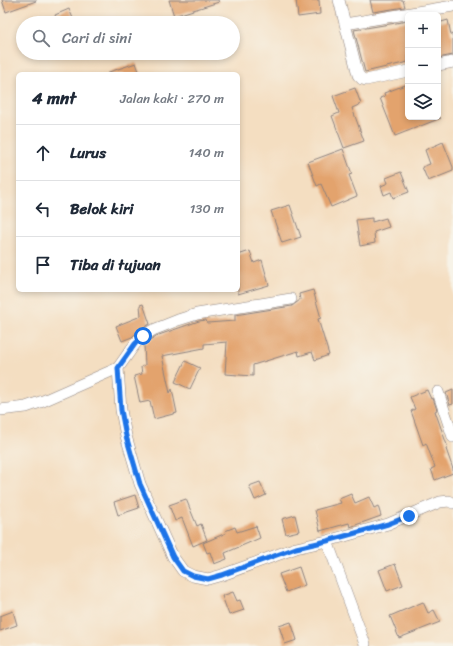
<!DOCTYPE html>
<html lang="id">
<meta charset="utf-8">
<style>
:root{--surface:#fff;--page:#f6f6f7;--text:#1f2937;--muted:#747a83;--line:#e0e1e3}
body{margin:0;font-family:Sriracha,sans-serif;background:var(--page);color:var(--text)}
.controls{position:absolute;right:12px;top:12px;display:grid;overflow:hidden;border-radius:6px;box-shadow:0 2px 6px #0003}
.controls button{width:36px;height:36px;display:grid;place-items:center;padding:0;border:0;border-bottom:1px solid var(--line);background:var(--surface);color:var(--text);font:20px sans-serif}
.stop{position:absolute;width:12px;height:12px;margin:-9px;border:3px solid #1a73e8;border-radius:50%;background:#fff}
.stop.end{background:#1a73e8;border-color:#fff;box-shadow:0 1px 4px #0008}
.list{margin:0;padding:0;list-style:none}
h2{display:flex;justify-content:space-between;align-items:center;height:52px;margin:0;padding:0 16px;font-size:17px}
h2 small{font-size:13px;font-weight:400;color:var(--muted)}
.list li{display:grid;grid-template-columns:26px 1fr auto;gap:12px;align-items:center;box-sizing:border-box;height:56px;padding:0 16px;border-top:1px solid var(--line)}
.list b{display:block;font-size:15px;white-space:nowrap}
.list em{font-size:13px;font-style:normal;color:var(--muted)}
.icon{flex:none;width:22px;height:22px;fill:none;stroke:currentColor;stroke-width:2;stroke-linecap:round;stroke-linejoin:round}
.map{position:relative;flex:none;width:453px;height:646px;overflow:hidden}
.search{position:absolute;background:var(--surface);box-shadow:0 2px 6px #0003;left:16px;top:16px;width:224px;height:44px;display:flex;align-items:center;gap:10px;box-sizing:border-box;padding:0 14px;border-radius:22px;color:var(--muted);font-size:15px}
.panel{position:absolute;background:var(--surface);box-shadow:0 2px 6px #0003;left:16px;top:72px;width:224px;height:220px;border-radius:6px}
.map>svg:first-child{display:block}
.building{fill:#e3a36d}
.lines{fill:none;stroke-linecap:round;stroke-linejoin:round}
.minor-casing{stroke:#8b807e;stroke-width:12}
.minor{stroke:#fff;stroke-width:11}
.route{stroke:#1a73e8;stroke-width:5}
</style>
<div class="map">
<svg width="453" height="646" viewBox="0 0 453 646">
<rect width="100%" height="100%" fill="#f7f3e8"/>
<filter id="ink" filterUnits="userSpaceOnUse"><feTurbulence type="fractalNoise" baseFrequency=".025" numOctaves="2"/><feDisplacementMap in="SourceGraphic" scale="8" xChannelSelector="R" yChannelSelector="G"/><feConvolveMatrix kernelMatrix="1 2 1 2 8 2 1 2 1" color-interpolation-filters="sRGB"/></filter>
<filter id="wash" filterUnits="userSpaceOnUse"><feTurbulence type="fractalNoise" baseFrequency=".012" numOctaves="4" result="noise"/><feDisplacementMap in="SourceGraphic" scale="16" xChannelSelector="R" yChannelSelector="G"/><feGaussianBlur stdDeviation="0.9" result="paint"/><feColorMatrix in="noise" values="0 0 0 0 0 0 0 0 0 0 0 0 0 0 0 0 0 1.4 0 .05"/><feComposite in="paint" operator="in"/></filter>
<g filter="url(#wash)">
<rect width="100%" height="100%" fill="#f4dec1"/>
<g id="blocks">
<!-- building -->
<path class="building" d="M2,0H36V1L6,12Z
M169,0H218L219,2L174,16Z
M296,0H319L320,14L298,17Z
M370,0H403L405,7L373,12Z
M69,9L75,23H58L55,15Z
M448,20L451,35L453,34V55L438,58V23Z
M408,21V62L365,72L354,30Z
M136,63L140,74H109V72Z
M408,84V117L441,118L395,136L380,98L385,96L384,93Z
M355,88L361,104L352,108L364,141L344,148L332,116L339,113L333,96Z
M443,142L453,167V171L428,181L422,167L430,164L425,150Z
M343,149L352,174L349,175L357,196L331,207L321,184L317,186L308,162Z
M401,172L409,192L393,198L391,192L384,195L381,186L388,183L386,178Z
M290,205L301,237L282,243L271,211Z
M372,218V222L386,218L389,227L374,232L375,243L360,246L356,220Z
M250,251L254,263L262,260L269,285L238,294V255Z
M313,290L321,318L318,319L329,355L315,360L312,352L299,356L298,351L253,365V376L225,374L227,342L204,344V348L162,356L170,393L172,389L177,413L154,419L150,401L140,403L134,376L142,374L141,367L145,365L144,345L147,342L156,336L199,321L206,320L207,323L235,321V315L292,306L300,300L299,294Z
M143,304L150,324L139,330L132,337L122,341L116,326L141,316L140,305Z
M185,361L200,368L190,389L175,382Z
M427,390L431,399L433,398L437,410L435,411L448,448L446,449L453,469V473L435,480L431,469L435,467L426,443L423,445L411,411L415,409L410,397Z
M453,390V404L450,405L446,393Z
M260,482L266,495L255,500L249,486Z
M351,494L355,503L369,497L374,508L378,506L381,516L350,527L349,523L320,531L315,510L341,503L339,499Z
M135,495L139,508L118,515L114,502Z
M186,499L197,526L201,524L207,540L193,546L182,518L175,521L169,505Z
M295,515L299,531L286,534L282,519Z
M256,526L260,538L225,553L227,559L214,564L210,552L207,553L203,543L226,533L225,531L235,527L237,532Z
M395,564L403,585L387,591L379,570Z
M299,567L305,585L286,592L279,574Z
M233,592L237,601L240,600L244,610L229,615L222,596Z
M423,602L428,613L434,610L440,622L399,638L390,616Z
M13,611L17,625L0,631V616Z
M291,622L297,640L285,644L279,626Z"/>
</g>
</g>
<g filter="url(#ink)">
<use href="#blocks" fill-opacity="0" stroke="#8b807e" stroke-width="1"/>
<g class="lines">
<!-- minor casing -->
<g class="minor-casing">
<path id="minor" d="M339,0L358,75L362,79L366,80L408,71
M345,24L453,6
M438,65L453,62
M118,368L121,410L126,436L140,484L173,557L183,571L193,576L208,579L222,575L296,548L327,541L388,524L440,502L449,501L453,503
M438,392L453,437
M0,410L26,407L43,401L118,368L135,344L143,336L153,330L178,320L197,314L291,299
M327,541L365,644"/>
</g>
<!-- minor -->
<use href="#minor" class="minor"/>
</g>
</g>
<g class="lines" filter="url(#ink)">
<!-- route -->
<path class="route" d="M143,336L135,344L118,368L121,410L126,436L140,484L173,557L183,571L193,576L208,579L222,575L296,548L327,541L388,524L409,516"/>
</g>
</svg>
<div class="controls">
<button>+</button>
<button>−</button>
<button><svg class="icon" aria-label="layers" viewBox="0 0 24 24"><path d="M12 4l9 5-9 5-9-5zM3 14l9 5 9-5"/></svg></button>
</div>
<div class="stop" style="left:143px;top:336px"></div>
<div class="stop end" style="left:409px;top:516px"></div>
<div class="search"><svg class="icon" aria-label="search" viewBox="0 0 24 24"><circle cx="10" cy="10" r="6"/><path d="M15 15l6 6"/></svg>Cari di sini</div>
<section class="panel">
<h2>4 mnt<small>Jalan kaki · 270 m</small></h2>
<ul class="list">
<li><svg class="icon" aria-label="ahead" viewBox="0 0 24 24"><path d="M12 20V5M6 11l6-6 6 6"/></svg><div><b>Lurus</b></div><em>140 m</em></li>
<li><svg class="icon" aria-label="left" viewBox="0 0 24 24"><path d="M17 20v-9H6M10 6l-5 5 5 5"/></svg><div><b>Belok kiri</b></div><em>130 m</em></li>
<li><svg class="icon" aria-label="arrive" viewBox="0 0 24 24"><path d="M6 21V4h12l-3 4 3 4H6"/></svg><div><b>Tiba di tujuan</b></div></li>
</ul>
</section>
</div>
